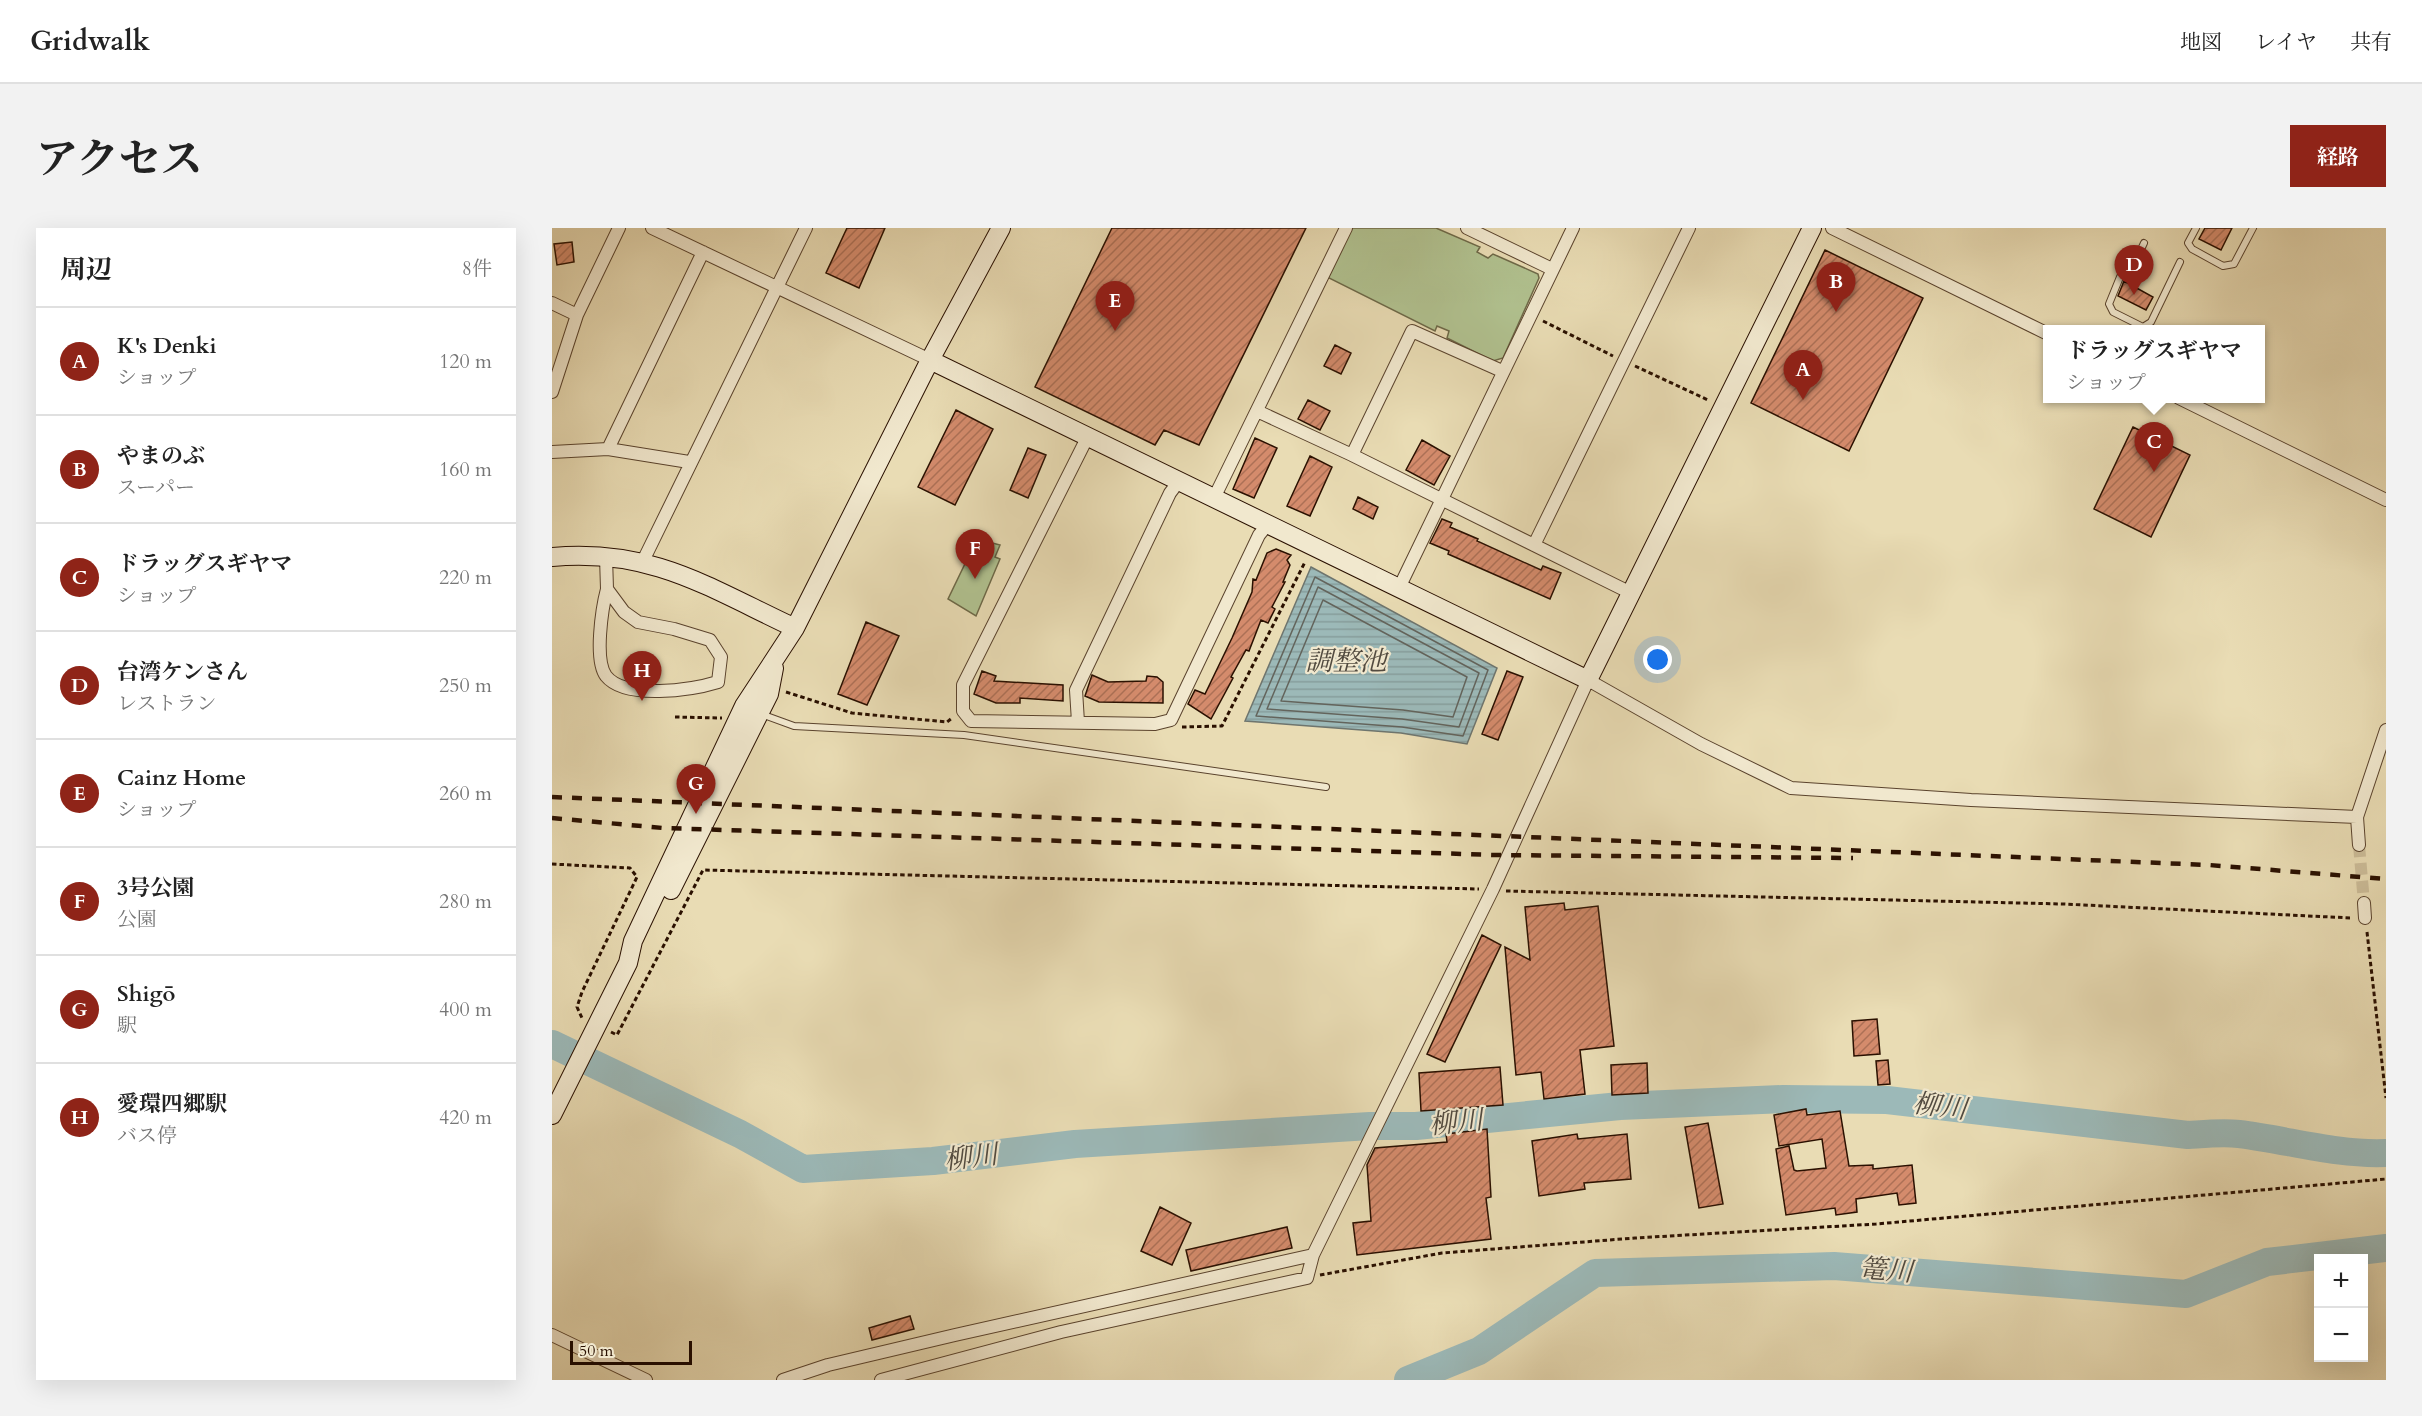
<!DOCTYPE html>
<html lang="ja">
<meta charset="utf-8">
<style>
:root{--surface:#fff;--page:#f2f2f2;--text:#222;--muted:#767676;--line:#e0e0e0;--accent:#8f2418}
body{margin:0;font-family:Cardo,"Noto Serif JP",serif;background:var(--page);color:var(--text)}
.controls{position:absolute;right:18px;bottom:18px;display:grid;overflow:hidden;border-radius:0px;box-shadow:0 6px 24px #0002}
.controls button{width:54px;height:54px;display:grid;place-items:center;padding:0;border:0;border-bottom:2px solid var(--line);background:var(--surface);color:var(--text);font:30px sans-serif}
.scale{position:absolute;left:18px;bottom:15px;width:122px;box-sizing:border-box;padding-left:6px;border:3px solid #2a1000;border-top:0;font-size:16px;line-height:21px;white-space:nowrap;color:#2a1000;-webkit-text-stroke:4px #f1e8ce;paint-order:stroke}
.you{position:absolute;left:1106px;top:432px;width:21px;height:21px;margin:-15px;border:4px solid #fff;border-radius:50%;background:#1a73e8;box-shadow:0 0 0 9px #1a73e833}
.badge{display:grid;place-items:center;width:39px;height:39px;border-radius:50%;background:var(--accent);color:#fff;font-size:20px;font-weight:700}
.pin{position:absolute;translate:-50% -50px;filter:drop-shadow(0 2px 3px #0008)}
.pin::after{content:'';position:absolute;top:32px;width:21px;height:18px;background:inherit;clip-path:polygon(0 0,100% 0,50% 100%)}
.popup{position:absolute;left:1491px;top:97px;width:222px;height:78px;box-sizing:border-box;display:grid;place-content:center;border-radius:0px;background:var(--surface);filter:drop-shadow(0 2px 4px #0005);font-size:20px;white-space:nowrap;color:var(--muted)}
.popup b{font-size:22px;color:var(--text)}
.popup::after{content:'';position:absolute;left:50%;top:100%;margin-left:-12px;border:12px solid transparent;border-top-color:var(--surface)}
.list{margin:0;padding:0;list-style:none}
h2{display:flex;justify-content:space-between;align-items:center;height:78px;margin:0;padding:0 24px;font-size:26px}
h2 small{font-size:20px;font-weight:400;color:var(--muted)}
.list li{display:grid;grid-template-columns:39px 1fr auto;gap:18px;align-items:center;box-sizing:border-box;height:108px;padding:0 24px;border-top:2px solid var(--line)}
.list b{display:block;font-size:22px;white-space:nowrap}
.list p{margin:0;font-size:20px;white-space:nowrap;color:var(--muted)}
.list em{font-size:20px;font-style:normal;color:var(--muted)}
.map{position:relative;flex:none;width:1834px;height:1152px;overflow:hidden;border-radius:0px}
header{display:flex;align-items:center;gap:36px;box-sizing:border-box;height:84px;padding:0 30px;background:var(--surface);border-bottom:2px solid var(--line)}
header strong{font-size:28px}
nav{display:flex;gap:33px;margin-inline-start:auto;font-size:21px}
.intro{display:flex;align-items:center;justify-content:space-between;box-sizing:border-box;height:144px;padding:0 36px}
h1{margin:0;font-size:42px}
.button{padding:15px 27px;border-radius:0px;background:var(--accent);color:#fff;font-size:21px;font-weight:700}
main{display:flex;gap:36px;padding:0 36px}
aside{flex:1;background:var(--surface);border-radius:0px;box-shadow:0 6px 24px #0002}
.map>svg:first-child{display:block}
.green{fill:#b1c290;stroke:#6e6948;stroke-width:1.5}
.water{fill:url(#water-rules);stroke:#6e756e;stroke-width:1.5}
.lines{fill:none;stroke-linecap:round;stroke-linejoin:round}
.shore{stroke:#63645c;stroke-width:1.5}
.river{stroke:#9cb9b8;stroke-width:28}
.building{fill:url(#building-hatch);stroke:#2a1000;stroke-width:1.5}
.street-tunnel{stroke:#ccbd99;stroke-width:12;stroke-dasharray:12 6;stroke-linecap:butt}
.lane-casing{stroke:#5a432d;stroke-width:8}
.street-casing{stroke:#5a432d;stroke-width:14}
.secondary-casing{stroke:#2a1000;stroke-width:20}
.path{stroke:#2a1000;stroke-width:3;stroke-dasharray:4.5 3;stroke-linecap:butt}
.lane{stroke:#f1e8ce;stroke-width:6}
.street{stroke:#f1e8ce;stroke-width:12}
.secondary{stroke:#f1e8ce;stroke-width:18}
.rail{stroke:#2a1000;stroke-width:4.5;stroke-dasharray:10 10;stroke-linecap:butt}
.labels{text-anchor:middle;stroke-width:4.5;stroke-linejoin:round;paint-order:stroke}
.water-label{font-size:27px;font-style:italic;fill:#524b40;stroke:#f1e8ce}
</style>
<header>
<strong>Gridwalk</strong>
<nav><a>地図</a><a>レイヤ</a><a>共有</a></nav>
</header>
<div class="intro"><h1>アクセス</h1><a class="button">経路</a></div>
<main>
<aside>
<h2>周辺<small>8件</small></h2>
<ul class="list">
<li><span class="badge">A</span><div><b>K's Denki</b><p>ショップ</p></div><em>120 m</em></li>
<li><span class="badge">B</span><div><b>やまのぶ</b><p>スーパー</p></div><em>160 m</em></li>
<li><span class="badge">C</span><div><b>ドラッグスギヤマ</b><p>ショップ</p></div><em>220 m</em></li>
<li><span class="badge">D</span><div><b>台湾ケンさん</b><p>レストラン</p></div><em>250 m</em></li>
<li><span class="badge">E</span><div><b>Cainz Home</b><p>ショップ</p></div><em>260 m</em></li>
<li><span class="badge">F</span><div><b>3号公園</b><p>公園</p></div><em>280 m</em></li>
<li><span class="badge">G</span><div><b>Shigō</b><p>駅</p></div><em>400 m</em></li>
<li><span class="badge">H</span><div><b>愛環四郷駅</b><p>バス停</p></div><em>420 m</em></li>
</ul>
</aside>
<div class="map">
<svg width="1834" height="1152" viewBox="0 0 1834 1152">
<defs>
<pattern id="water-rules" width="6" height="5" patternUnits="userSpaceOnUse" patternTransform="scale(1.5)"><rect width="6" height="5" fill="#9cb9b8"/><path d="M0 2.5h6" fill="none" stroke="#879e9c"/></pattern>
<pattern id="building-hatch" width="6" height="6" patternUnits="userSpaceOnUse" patternTransform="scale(1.5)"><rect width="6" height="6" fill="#d48b6c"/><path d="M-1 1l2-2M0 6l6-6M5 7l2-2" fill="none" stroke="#ac7056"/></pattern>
</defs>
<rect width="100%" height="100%" fill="#e9dcb4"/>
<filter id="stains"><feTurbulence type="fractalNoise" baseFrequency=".00333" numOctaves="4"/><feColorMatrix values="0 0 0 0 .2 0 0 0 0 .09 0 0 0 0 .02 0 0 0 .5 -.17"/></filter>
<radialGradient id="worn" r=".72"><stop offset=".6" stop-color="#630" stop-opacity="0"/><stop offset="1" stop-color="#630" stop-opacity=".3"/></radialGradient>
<!-- green -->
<path class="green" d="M800,0H884L928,19L925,24L936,30L941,26L986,46L987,50L951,130L941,133L895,110L897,103L885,98L883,103L775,49Z
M425,311L448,317L443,329L448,331L424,388L396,371Z"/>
<!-- water -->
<path class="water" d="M759,339L945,440L915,516L849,505L693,493Z"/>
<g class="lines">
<!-- shore -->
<path class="shore" d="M763,349L936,442L911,508L850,499L704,488Z
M766,359L927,445L907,499L850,491L715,481Z
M771,372L915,449L901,489L851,482L729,473Z"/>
<!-- river -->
<path class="river" d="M0,816L188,906L251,941L381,933L523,916L818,898H864L1068,878L1231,871L1335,872L1636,907C1652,906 1671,904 1687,906C1737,912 1783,927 1834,925
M856,1152L927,1123L1043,1045L1282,1038L1634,1066L1715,1034L1834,1020"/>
</g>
<!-- building -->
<path class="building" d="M295,0H333L307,60L274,45Z
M560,0H754L647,217L612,202L603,217L483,159Z
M1653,0H1680L1669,22L1647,11Z
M20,14L22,34L5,37L2,16Z
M1273,22L1371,70L1297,223L1199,175Z
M1572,53L1601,69L1594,82L1566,68Z
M783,117L799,125L789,146L772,138Z
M756,172L778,183L768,202L746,191Z
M404,182L441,201L403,277L366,259Z
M1581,199L1638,227L1599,309L1542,281Z
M703,210L725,220L702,270L681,261Z
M870,212L898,228L882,257L854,242Z
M476,220L494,227L476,270L458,262Z
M758,228L780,239L758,288L735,278Z
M806,269L826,279L821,291L801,281Z
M890,291L900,295L898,299L926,311L925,313L989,342L991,338L1009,345L998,371L896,326L897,323L878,315Z
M724,321L739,327L735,332L738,337L731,354H733L720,379L723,381L716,395L709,392L697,423L694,422L679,449L681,450L659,491L636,476L643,462L653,466L680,410L700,364L701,351L704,352L715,325Z
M314,394L347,408L315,477L286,466Z
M430,443L444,448L442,453L511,457V473L468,470V475H444L422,466Z
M955,443L971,449L946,512L930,506Z
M540,447L556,454L594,453L595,448L605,449L611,454V475L547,474L533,468Z
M1012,675L1013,682L1046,678L1062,818L1028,822L1033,866L992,871L989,844L964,847L953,719L978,732L973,679Z
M930,707L949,717L893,834L875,826Z
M1325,791L1328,826L1302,828L1300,793Z
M1336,832L1338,856L1326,857L1324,833Z
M1095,835L1096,865L1060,867L1059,837Z
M948,839L951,877L869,883L867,845Z
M1254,881L1255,887L1288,883L1297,938L1321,937V941L1360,937L1364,975L1347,977L1345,965L1304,971L1305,984L1284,987L1283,980L1234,987L1224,921L1237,918L1242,942L1245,943L1274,940L1270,911L1227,918L1222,887Z
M1156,895L1171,976L1147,980L1133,899Z
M935,901L939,969L934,970L939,1011L805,1027L801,995L819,993L815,937L823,920L895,914L894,906Z
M1025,906L1026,911L1075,906L1079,951L1032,955L1033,961L987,968L980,913Z
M608,979L639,995L620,1037L589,1023Z
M735,999L740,1020L639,1043L634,1022Z
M358,1088L362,1101L320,1112L317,1100Z"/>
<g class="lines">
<!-- street-tunnel -->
<path class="street-tunnel" d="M1807,617L1812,675"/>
<!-- lane casing -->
<g class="lane-casing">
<path id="lane" d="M1644,0L1636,15L1640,21L1671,38L1682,36L1701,0
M1592,15L1585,30L1568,49L1557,76L1561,84L1591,99L1599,94L1628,34
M209,486L242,498L412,507L774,559"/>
</g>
<!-- street casing -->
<g class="street-casing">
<path id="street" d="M100,0L378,132
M915,0L1000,41
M1280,0L1496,106
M0,75L25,87
M0,164L25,87L67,0
M1627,170L1834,272
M705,183L800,227L1081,366
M536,208L411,457V483L419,493L603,496L619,492L707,307L716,296
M56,221L151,24
M0,224L56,221L137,234
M800,227L860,103L950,143
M662,270L794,0
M982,317L1137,0
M54,329L55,361
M91,333L254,0
M847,360L1021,0
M55,361L72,384L86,394L122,401L158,412L169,429L166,454C140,462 73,472 54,448C42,432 50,380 55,361Z
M526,494L524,462L618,265L627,253
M1807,617L1805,589L1834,502
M1812,675L1813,690
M0,1107L94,1152
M231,1152L276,1137L403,1107L761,1027
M329,1152L509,1104L755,1050L761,1027L941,661L1036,452L1149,516L1239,560L1419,572L1805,589"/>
</g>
<!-- secondary casing -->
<g class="secondary-casing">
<path id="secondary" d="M378,132L1036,452L1260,0
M0,329C100,320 157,360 243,400
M119,662L217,466L222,440
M0,887L76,735L81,713L192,478L243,400L378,132L449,0"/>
</g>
<!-- path -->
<path class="path" d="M991,93L1061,128
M1083,138L1156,172
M234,464L300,485L395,494L400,490
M123,489L170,490
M630,499L670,498L753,334
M0,636L78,640L85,649L30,764L25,779L30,790
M954,663L1511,676L1799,690
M1815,704L1834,870
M59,804L65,807L151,642L927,661
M768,1047L890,1025L1083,1010L1324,996L1834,951"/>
<!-- lane -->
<use href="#lane" class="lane"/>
<!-- street -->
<use href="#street" class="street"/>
<!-- secondary -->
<use href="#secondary" class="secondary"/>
<!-- rail -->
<path class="rail" d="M0,569L1657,637L1834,651
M0,590L111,600L544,614L942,627L1301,630"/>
</g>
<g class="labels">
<!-- water labels -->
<g class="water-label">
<text x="794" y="442">調整池</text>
<text transform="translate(1388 878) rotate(7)" y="9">柳川</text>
<text transform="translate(904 894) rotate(-6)" y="9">柳川</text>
<text transform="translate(419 929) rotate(-7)" y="9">柳川</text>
<text transform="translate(1334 1042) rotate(4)" y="9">篭川</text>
</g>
</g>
<rect width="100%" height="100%" filter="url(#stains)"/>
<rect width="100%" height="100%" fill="url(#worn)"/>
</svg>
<div class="controls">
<button>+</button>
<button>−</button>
</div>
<div class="scale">50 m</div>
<div class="you"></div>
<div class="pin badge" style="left:1251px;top:172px">A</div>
<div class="pin badge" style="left:1284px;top:84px">B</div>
<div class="pin badge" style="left:1602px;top:244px">C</div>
<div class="popup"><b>ドラッグスギヤマ</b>ショップ</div>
<div class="pin badge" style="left:1582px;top:67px">D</div>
<div class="pin badge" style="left:563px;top:103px">E</div>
<div class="pin badge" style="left:423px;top:351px">F</div>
<div class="pin badge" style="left:144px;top:586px">G</div>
<div class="pin badge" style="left:90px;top:473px">H</div>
</div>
</main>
